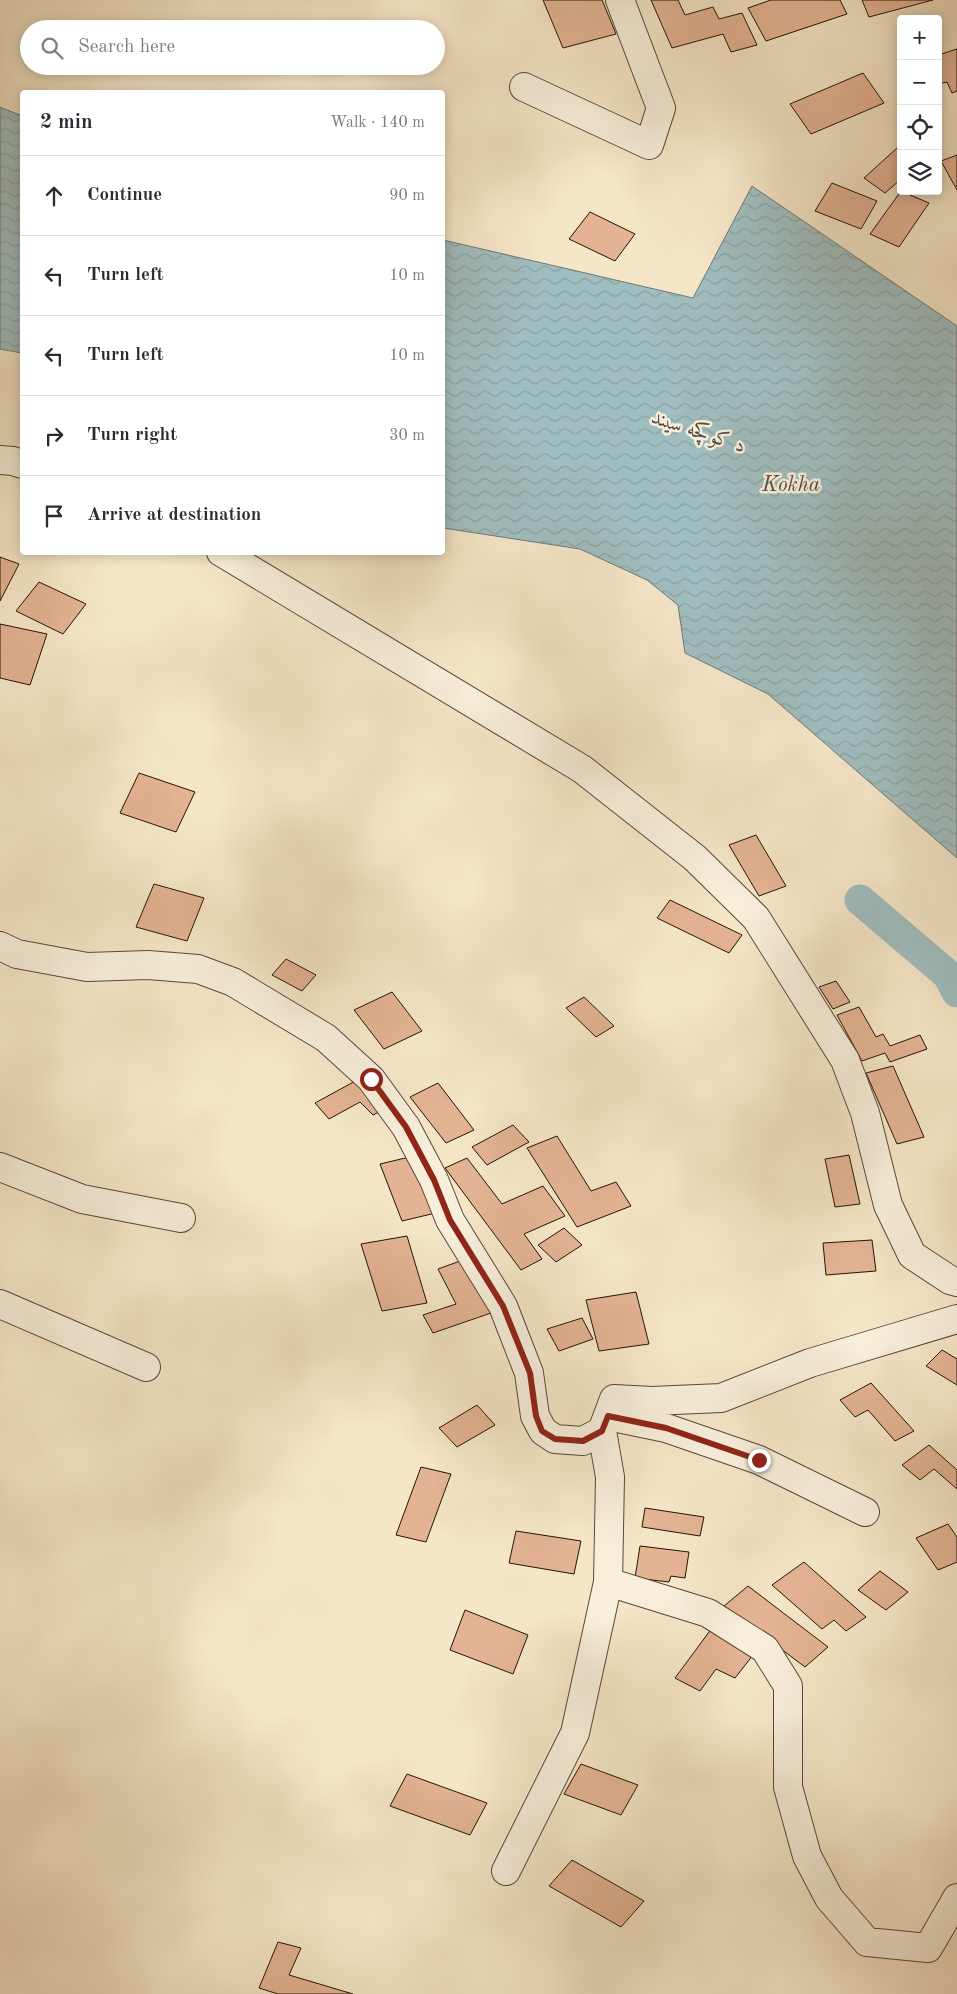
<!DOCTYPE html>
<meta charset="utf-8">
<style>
:root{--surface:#fff;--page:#f7f7f7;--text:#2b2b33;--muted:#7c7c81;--line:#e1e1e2}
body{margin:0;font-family:"Old Standard TT",Amiri,serif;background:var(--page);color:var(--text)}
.controls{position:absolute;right:15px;top:15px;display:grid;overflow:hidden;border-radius:5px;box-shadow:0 2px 12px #0003}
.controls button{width:45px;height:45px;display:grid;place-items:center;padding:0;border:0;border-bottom:1px solid var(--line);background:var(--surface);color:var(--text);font:25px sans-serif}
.stop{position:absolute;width:15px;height:15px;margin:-11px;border:4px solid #8f2418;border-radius:50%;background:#fff}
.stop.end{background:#8f2418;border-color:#fff;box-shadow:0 1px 5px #0008}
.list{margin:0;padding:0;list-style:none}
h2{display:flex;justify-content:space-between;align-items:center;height:65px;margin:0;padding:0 20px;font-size:21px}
h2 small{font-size:16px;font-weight:400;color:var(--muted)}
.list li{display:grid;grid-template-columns:32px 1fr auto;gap:15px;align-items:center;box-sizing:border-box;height:80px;padding:0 20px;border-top:1px solid var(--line)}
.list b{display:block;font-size:19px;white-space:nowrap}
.list em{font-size:16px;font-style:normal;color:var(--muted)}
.icon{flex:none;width:28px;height:28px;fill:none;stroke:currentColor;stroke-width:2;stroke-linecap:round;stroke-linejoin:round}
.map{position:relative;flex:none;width:957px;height:1994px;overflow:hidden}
.search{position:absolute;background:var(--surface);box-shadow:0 2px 12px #0003;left:20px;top:20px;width:425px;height:55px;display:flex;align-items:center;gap:12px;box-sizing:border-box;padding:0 18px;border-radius:28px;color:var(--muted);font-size:19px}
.panel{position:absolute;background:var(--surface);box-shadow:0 2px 12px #0003;left:20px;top:90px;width:425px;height:465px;border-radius:5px}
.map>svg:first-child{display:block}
.water{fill:url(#water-waves);stroke:#6e7975}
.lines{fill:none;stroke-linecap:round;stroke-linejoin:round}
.canal{stroke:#a0bdbf;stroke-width:31}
.building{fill:#e3b393;stroke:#241306}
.minor-casing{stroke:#584836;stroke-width:30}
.minor{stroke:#f8efdb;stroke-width:28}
.route{stroke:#8f2418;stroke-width:6}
.labels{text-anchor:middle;stroke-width:5;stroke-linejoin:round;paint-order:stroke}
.water-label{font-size:21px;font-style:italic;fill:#4f4e47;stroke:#f8efdb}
</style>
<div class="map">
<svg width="957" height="1994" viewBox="0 0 957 1994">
<defs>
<pattern id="water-waves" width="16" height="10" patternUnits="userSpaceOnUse" patternTransform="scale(1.25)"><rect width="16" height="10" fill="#a0bdbf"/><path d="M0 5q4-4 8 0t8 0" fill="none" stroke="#8aa2a3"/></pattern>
</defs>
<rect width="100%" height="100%" fill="#f5e6c8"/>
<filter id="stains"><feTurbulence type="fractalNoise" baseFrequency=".004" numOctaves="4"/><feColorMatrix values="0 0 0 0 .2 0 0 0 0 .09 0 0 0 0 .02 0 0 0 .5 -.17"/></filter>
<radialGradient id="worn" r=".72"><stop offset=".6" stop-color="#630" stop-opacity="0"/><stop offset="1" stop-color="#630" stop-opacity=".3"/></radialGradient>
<!-- water -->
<path class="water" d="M0,107L22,116V353L0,349Z
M752,186L957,326V858L768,694L685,653L678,605L647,580L580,549L443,528V240L693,298Z"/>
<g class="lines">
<!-- canal -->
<path class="canal" d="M860,900L948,975L957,992"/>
</g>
<!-- building -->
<path class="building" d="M543,0H602L616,34L563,48Z
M651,0H678L685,15L713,7L719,19L742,13L757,45L731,52L723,34L672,48Z
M771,0H840L847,14L766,41L748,8Z
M862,0H933L869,17Z
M957,49V91L952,93L947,82L938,84V55Z
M863,73L884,103L811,134L790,104Z
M897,148L901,151V179L885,193L864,178Z
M957,155V190L941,161Z
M832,183L877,201L861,229L815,211Z
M901,191L929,203L899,247L870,234Z
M590,212L635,234L615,261L569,239Z
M0,557L19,564L0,601Z
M39,582L86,604L63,634L16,611Z
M0,624L47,634L30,685L0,678Z
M139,773L195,792L176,832L120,813Z
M756,835L786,886L759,896L729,845Z
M154,884L204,898L187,941L136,927Z
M670,900L742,935L729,953L657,918Z
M286,959L316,975L302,991L272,975Z
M836,981L850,1002L833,1009L819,987Z
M392,992L422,1031L384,1049L354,1010Z
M584,997L614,1026L596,1037L566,1008Z
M859,1007L876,1037L883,1034L890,1046L920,1035L927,1049L890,1062L885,1053L862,1061L837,1015Z
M893,1066L924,1137L897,1144L866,1073Z
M359,1079L385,1109L373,1115L360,1102L329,1119L315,1103Z
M438,1083L474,1130L446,1143L410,1097Z
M513,1125L529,1142L487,1165L472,1147Z
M557,1136L591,1191L616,1182L631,1206L577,1227L527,1148Z
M418,1155L440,1212L402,1221L380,1164Z
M849,1155L860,1204L835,1207L825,1159Z
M467,1158L502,1204L543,1186L565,1216L524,1234L542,1259L521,1270L445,1168Z
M564,1228L582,1245L556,1262L538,1245Z
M407,1236L427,1303L382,1311L361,1244Z
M872,1240L876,1271L826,1275L823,1243Z
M463,1260L491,1313L433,1333L423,1315L456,1304L438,1269Z
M636,1292L649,1344L599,1351L586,1300Z
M582,1318L593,1339L559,1351L547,1329Z
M942,1350L957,1359V1385L926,1366Z
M871,1383L914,1431L895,1441L868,1410L855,1417L840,1400Z
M477,1405L495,1425L457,1447L439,1428Z
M929,1445L957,1470V1489L934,1469L920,1480L902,1465Z
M421,1467L451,1474L426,1542L396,1535Z
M645,1508L704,1517L700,1536L642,1527Z
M948,1524L957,1537V1562L938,1570L916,1538Z
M516,1531L581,1541L574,1574L509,1563Z
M640,1546L689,1552L685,1578L671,1576L669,1582L635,1578Z
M804,1562L866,1617L846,1631L834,1620L822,1629L772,1585Z
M880,1571L908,1592L886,1610L858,1590Z
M748,1586L828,1647L805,1667L724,1606Z
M465,1610L528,1635L513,1674L450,1650Z
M712,1628L757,1650L735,1678L716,1669L700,1691L675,1678Z
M581,1764L638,1785L621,1815L564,1794Z
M407,1774L487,1803L470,1835L390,1806Z
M572,1860L644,1901L621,1927L549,1886Z
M278,1942L301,1948L289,1975L353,1994H278L259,1988Z"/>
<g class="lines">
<!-- minor casing -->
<g class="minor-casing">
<path id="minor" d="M524,87L649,145L661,108L620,0
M0,460L13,461L22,464
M221,552L582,769L695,858L756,918L845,1060L865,1113L888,1205L912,1255L950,1280L957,1282
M0,946L17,954L87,967L148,965L198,969L233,982L326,1038L371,1079L406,1127L434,1180L450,1220L503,1306L529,1373L535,1416L543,1431L555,1439L583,1441L602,1431L614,1399L652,1401L721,1398L810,1363L957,1319
M0,1167L82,1199L181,1218
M0,1304L146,1367
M608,1416L666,1428L759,1460L865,1512
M602,1431L610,1477L608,1582L708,1613L765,1649L788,1686V1787L807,1856L829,1898L867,1942L928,1948L957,1898
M506,1871L575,1733L608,1582"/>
</g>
<!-- minor -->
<use href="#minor" class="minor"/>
</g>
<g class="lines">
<!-- route -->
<path class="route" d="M371,1079L406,1127L434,1180L450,1220L503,1306L530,1373L536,1416L542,1431L555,1439L583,1441L602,1431L608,1416L666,1428L759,1460"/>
</g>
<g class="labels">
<!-- water labels -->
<g class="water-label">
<text transform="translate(699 431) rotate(18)" y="7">د کوکچه سیند</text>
<text x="791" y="491">Kokha</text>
</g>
</g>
<rect width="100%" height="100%" filter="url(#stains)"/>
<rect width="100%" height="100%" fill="url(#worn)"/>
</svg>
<div class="controls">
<button>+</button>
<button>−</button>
<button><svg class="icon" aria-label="locate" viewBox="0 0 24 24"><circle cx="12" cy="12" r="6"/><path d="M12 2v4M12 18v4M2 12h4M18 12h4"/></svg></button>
<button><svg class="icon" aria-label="layers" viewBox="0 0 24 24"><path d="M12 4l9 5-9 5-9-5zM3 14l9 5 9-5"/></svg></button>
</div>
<div class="stop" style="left:371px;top:1079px"></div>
<div class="stop end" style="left:759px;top:1460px"></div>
<div class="search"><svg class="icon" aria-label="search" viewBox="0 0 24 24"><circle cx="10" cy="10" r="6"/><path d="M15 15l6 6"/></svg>Search here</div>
<section class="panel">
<h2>2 min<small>Walk · 140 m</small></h2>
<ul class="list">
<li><svg class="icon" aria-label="ahead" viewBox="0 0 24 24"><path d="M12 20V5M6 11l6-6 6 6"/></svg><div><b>Continue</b></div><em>90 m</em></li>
<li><svg class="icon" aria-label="left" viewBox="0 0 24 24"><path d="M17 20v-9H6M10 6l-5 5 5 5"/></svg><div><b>Turn left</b></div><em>10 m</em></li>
<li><svg class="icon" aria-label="left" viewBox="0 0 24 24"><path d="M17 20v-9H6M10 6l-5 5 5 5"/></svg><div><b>Turn left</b></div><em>10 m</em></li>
<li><svg class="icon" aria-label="right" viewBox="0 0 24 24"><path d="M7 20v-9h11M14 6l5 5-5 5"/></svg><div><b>Turn right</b></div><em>30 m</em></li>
<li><svg class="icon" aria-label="arrive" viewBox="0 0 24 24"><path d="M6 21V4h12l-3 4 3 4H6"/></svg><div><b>Arrive at destination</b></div></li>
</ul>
</section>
</div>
